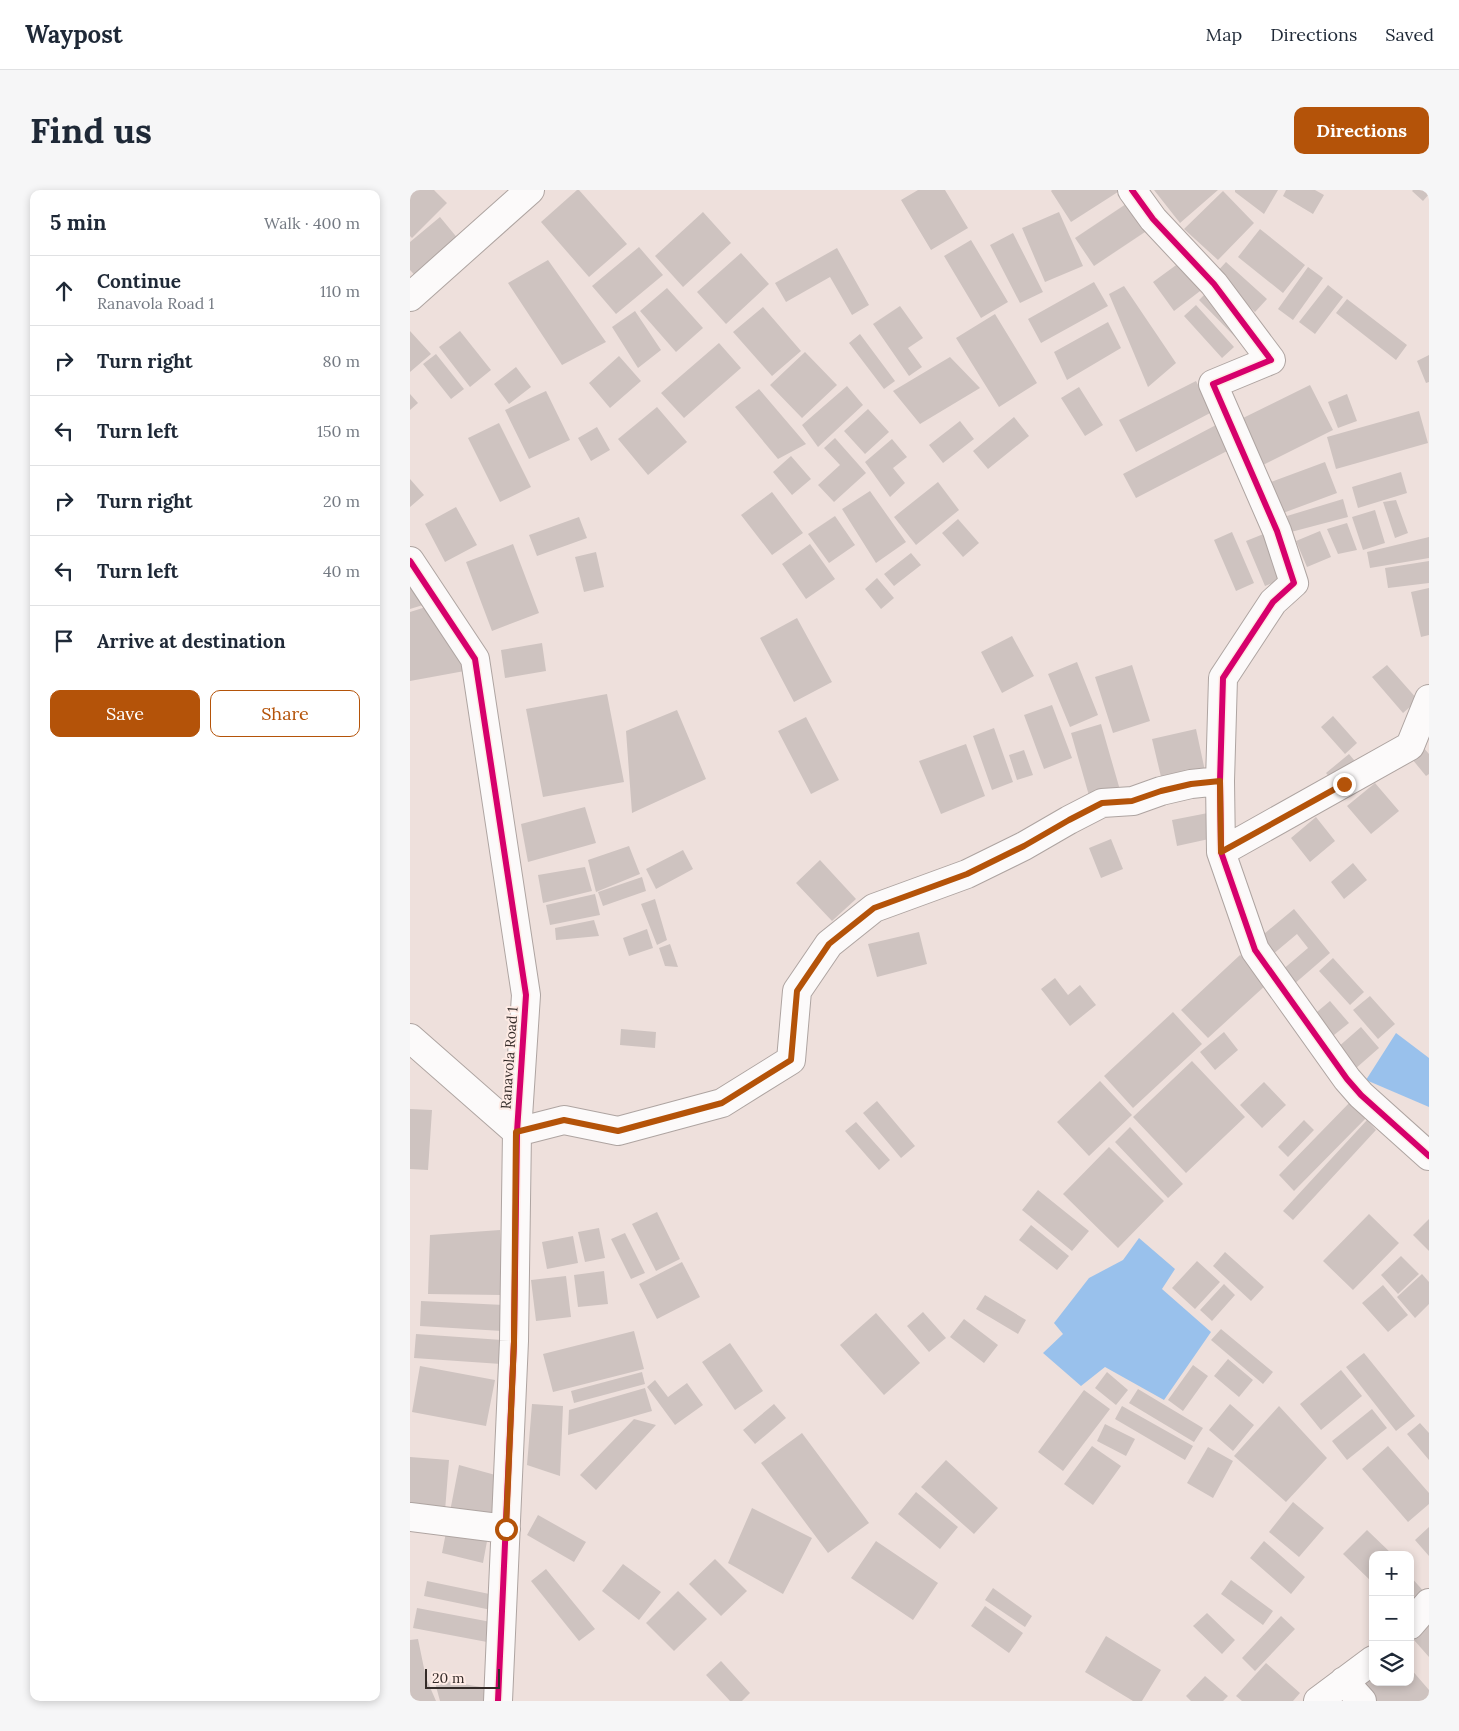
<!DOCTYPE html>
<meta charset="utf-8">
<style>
:root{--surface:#fff;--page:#f6f6f7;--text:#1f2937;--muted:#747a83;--line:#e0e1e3;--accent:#b45309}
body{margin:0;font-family:Lora,serif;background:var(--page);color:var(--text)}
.controls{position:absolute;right:15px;bottom:15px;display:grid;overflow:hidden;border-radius:10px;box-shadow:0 2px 8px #0003}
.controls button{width:45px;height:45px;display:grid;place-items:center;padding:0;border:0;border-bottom:1px solid var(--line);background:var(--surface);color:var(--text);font:25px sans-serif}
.scale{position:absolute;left:15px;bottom:12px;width:75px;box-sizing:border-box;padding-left:5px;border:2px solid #342b28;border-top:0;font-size:14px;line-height:18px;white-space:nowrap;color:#342b28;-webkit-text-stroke:4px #feebe5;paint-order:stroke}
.stop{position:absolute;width:15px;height:15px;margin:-11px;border:4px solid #b45309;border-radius:50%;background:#fff}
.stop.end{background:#b45309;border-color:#fff;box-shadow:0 1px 5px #0008}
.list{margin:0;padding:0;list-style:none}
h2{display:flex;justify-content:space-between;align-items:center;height:65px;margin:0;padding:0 20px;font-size:21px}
h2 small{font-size:16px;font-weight:400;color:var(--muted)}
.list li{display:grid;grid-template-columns:32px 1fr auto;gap:15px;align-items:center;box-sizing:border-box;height:70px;padding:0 20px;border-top:1px solid var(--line)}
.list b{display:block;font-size:19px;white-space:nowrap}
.list p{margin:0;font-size:16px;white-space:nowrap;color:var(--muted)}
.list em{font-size:16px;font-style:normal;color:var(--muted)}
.actions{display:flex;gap:10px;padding:15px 20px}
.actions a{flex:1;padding:11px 0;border:1px solid var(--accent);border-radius:10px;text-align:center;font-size:18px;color:var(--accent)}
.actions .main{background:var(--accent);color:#fff}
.icon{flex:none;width:28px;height:28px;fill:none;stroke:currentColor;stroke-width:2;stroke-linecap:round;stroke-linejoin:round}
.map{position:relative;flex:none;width:1019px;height:1511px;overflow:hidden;border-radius:10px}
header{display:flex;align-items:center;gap:30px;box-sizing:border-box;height:70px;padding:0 25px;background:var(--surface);border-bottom:1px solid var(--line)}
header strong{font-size:24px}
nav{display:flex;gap:28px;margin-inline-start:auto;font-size:18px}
.intro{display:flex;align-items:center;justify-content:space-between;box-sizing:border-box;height:120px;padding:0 30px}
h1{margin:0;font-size:35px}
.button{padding:12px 22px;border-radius:10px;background:var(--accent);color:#fff;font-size:18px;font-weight:700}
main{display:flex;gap:30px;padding:0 30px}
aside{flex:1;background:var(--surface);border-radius:10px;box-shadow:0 2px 8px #0003}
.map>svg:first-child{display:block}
.water{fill:#99c1ec}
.building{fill:#cec3c0}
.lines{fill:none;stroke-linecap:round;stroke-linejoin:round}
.minor-casing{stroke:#aea4a1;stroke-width:30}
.minor{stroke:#fcfafa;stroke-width:28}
.cycleway-casing{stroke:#feebe5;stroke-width:9}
.cycleway{stroke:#d6006c;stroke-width:6}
.route{stroke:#b45309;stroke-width:6}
.labels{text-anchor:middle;stroke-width:4;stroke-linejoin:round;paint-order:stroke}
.street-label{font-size:14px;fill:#342b28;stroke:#feebe5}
</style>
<header>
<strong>Waypost</strong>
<nav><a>Map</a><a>Directions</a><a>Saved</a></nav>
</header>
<div class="intro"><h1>Find us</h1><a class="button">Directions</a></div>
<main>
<aside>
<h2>5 min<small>Walk · 400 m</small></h2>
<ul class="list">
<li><svg class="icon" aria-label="ahead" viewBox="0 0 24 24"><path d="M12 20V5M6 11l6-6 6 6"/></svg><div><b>Continue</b><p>Ranavola Road 1</p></div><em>110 m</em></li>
<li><svg class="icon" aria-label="right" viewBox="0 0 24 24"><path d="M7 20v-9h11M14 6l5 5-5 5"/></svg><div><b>Turn right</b></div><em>80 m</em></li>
<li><svg class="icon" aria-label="left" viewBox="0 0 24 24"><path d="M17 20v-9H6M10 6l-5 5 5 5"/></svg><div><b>Turn left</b></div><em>150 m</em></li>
<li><svg class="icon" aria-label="right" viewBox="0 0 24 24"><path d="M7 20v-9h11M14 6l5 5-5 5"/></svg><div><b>Turn right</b></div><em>20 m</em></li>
<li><svg class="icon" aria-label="left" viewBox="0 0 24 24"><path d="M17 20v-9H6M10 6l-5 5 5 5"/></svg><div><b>Turn left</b></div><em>40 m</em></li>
<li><svg class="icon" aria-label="arrive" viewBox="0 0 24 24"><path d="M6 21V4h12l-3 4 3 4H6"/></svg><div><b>Arrive at destination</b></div></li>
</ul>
<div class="actions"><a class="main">Save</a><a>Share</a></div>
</aside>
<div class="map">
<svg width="1019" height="1511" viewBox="0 0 1019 1511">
<rect width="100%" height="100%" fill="#eee0dc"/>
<!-- water -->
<path class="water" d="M986,843L1019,868V917L956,890Z
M729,1048L765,1079L752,1099L801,1142L754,1210L695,1177L671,1196L633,1163L653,1144L644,1133L679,1088L713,1070Z"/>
<!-- building -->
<path class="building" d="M0,0H24L37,13L2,48L0,46Z
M167,0H169L217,54L179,87L131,32Z
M508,0H535L558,38L521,60L491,10Z
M642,0H711L661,32L641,1Z
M744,0H808L770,33Z
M825,0H868L854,24L825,2Z
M876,0H905L914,5L903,24L873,6Z
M1003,0H1019V4L1013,11L1002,1Z
M813,1L844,33L808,70L774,39Z
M719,12L738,40L684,76L665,48Z
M293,22L321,53L273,97L245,66Z
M649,22L673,76L635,92L612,38Z
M30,27L54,56L11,92L0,80V52Z
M850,39L895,75L873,103L828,67Z
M603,43L633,102L610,113L580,55Z
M561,50L598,112L571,128L534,66Z
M229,57L253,85L206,124L182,96Z
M427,58L459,115L442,125L420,87L376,112L365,93Z
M331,63L359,94L316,134L287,102Z
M138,70L196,152L152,175L98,93Z
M773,70L794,98L764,121L743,92Z
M816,72L857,109L845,122L805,84Z
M898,77L913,88L883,130L868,119Z
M684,92L698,116L631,153L618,129Z
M918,95L933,107L905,144L889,132Z
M714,96L766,173L738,197L699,104Z
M257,98L293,138L266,162L230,121Z
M799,100L840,143L830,152L789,110Z
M937,109L997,155L986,170L926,123Z
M786,115L824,157L812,168L774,126Z
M490,116L513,148L498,158L512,177L499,186L463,134Z
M353,117L391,161L362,186L323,142Z
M225,121L251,160L228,178L202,137Z
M585,124L627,193L589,217L546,148Z
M698,132L711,158L657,190L644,162Z
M0,141L21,164L0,182Z
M50,141L81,180L60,197L29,157Z
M450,144L485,191L474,199L439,153Z
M309,153L331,178L274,228L251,203Z
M395,162L427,195L392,228L360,195Z
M26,164L54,199L41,209L13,174Z
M1019,165V192L1016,193L1007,171Z
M209,166L231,191L200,218L179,193Z
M540,167L570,198L510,234L483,201Z
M106,177L121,197L99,214L84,194Z
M786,191L802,222L726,262L709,230Z
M900,195L923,240L851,276L829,230Z
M437,196L453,215L408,257L392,235Z
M669,197L693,235L675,246L651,208Z
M349,199L396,254L368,269L325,217Z
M136,201L160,250L119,269L95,220Z
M0,204L8,213L0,220Z
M937,204L947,231L928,238L918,212Z
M247,217L277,252L238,285L208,249Z
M458,219L479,242L455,264L434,241Z
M1009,221L1018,253L926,279L917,247Z
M604,227L619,246L578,279L563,261Z
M550,231L564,249L533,273L519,255Z
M89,233L121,297L90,312L58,248Z
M806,235L819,260L726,308L713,284Z
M187,237L200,260L181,271L168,248Z
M425,248L456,283L424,312L408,295L430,275L414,258Z
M482,249L497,267L483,278L495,293L480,307L455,272Z
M381,266L401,289L382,305L363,282Z
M915,272L927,303L873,323L861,292Z
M991,282L997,303L948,318L942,297Z
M0,289L14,305L0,317Z
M528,292L549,320L506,355L484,327Z
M460,301L496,352L466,373L432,319Z
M362,302L393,343L362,365L331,325Z
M933,309L938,327L881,342L877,326Z
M986,310L998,343L985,348L973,312Z
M46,317L67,355L35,372L15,334Z
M965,320L975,353L953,360L942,327Z
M425,326L445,355L419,373L398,344Z
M169,327L177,348L127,366L119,345Z
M548,329L569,353L553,367L532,343Z
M937,333L947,360L928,364L917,339Z
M910,341L921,367L897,377L886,351Z
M822,342L844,393L826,401L804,350Z
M856,343L875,388L855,396L836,351Z
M1019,347V368L960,378L957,362Z
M103,354L129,423L82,441L56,372Z
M400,354L425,389L396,409L372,374Z
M186,362L194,397L174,402L165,367Z
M501,363L511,375L484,396L474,384Z
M1019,371V393L978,398L975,378Z
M0,376L13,415L0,419Z
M467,388L484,408L471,419L455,399Z
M1019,398V445L1011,447L1001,402Z
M16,417L60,480L0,491V422Z
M387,428L422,492L384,512L350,448Z
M602,446L624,486L592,503L571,462Z
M132,453L136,481L95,488L91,460Z
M667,472L688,525L660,537L638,484Z
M722,475L740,531L703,543L685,487Z
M977,475L1008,510L993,523L962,487Z
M197,504L214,592L133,607L116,519Z
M642,515L662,568L634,579L614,525Z
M267,520L296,589L222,623L216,541Z
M923,526L947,553L935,564L911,537Z
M396,527L429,590L401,604L368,541Z
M691,534L710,600L680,609L661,543Z
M584,538L603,592L582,600L563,546Z
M786,539L795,581L752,591L742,549Z
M1000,542L1019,564V584L1016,586L988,552Z
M556,554L575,606L531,624L509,571Z
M614,560L623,585L607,590L599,565Z
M939,564L949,576L926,595L916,583Z
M965,593L989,621L961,644L937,616Z
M175,617L186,653L118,672L111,634Z
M803,622L808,647L767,656L762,630Z
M906,627L925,651L900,672L881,648Z
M701,649L713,679L691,688L679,658Z
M219,656L230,684L186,702L178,670Z
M273,660L283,679L246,699L236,679Z
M410,670L446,709L422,731L386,693Z
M943,673L957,690L934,709L921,692Z
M175,677L182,701L133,713L128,685Z
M232,687L236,701L193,716L188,702Z
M185,704L190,725L140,735L136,715Z
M245,709L257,750L247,755L231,714Z
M884,719L920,763L883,795L871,781L898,758L887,744L862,765L848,749Z
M184,730L189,746L146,750L145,738Z
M237,739L243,758L219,766L213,748Z
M509,742L517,774L467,787L458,754Z
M260,754L268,777L255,776L249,758Z
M830,765L857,794L798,848L771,820Z
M923,768L954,802L940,815L909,781Z
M645,788L658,805L670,795L686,815L660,836L631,799Z
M960,806L985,834L968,849L943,820Z
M920,811L939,833L919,849L901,827Z
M763,822L792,854L723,918L694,886Z
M951,837L969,858L945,879L927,858Z
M211,839L246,842L245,858L210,855Z
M814,842L828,860L805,880L790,862Z
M782,871L835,927L776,983L723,927Z
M690,891L722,925L679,966L647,932Z
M854,892L876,915L852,938L830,915Z
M944,908L960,924L884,1001L869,985Z
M467,911L505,956L491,968L453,923Z
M0,919L22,920L18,980L0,979Z
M894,930L904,940L878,967L868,957Z
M957,930L966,940L883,1030L873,1021Z
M446,932L480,970L469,980L435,941Z
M720,937L773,994L758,1008L705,952Z
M699,957L754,1011L708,1058L653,1004Z
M628,1000L679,1041L662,1061L612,1020Z
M247,1022L270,1069L246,1081L222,1034Z
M959,1024L989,1053L943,1100L913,1071Z
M1019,1029V1061L1003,1045Z
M621,1035L659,1066L647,1080L609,1050Z
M189,1038L195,1068L175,1072L168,1042Z
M90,1040L92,1105L18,1104L20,1045Z
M215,1043L235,1083L221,1089L201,1049Z
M163,1046L168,1073L137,1079L132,1052Z
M815,1062L854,1097L841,1111L803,1076Z
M991,1066L1009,1084L988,1104L971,1085Z
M787,1071L810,1092L785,1119L762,1098Z
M272,1072L290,1107L247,1129L229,1094Z
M194,1081L198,1114L168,1117L164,1085Z
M1012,1084L1019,1092V1114L1005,1128L987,1107Z
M156,1086L161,1127L126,1131L121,1090Z
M814,1094L825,1105L802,1131L790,1120Z
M973,1095L998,1125L978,1142L952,1113Z
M575,1105L616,1130L608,1144L566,1119Z
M11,1111L94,1115L92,1141L10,1136Z
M513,1122L536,1148L519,1162L497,1136Z
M466,1123L510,1173L474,1205L430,1155Z
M554,1129L588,1155L574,1173L540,1147Z
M811,1139L863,1182L853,1194L801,1150Z
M224,1141L234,1179L143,1202L133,1164Z
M6,1144L92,1150L91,1174L4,1168Z
M320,1153L353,1201L325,1220L292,1172Z
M954,1163L1005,1226L986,1241L936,1177Z
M818,1169L843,1190L829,1207L804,1186Z
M783,1175L798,1186L773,1221L758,1210Z
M10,1176L85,1190L76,1236L2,1222Z
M931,1180L952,1206L911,1240L890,1214Z
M232,1182L235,1194L164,1213L161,1201Z
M697,1182L718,1200L706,1215L685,1198Z
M245,1190L258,1207L277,1193L293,1215L265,1235L237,1197Z
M235,1198L242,1221L158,1245L159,1220Z
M728,1199L793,1238L784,1252L719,1213Z
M674,1200L700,1219L653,1281L628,1262Z
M122,1214L153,1216L150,1286L117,1275Z
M364,1214L376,1228L345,1254L333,1240Z
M820,1214L844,1235L823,1261L799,1240Z
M712,1216L783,1256L775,1270L705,1229Z
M869,1216L917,1268L876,1312L824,1266Z
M962,1219L977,1238L937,1270L922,1251Z
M224,1229L246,1235L186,1300L170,1285Z
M1010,1233L1019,1243V1270L997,1244Z
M695,1234L725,1249L716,1266L687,1251Z
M392,1243L459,1333L418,1363L351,1273Z
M682,1256L711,1276L683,1315L654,1294Z
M978,1256L1019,1303V1314L998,1332L952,1279Z
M798,1257L823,1271L803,1308L777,1293Z
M0,1267L39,1270L35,1321L0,1318Z
M536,1270L588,1318L564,1344L511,1297Z
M49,1275L89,1286L73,1373L32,1363Z
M506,1302L548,1337L530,1359L488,1324Z
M883,1312L914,1338L889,1367L859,1342Z
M342,1318L402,1348L373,1404L318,1373Z
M128,1325L176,1352L164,1372L117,1345Z
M1019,1337V1366L1005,1350Z
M957,1340L983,1365H963V1393L933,1364Z
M466,1351L528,1393L503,1430L441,1388Z
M854,1351L895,1387L881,1404L840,1368Z
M305,1369L337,1401L311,1426L279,1394Z
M213,1374L251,1402L229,1430L192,1401Z
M136,1379L185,1439L169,1451L121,1391Z
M1000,1386L1016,1404L1000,1418Z
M821,1390L863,1421L853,1435L811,1404Z
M17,1391L89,1406L86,1421L14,1406Z
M583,1398L622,1426L615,1437L575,1410Z
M268,1401L297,1429L264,1461L236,1433Z
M575,1416L613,1443L599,1463L561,1436Z
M7,1418L81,1432L77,1452L3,1438Z
M797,1423L825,1450L812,1464L783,1436Z
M871,1426L885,1439L845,1481L832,1468Z
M1019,1434V1467L1004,1450Z
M696,1446L751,1480L732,1511H723L675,1482Z
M8,1449L16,1488L26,1511H0V1450Z
M311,1471L340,1503L332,1511H320L296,1485Z
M856,1473L890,1503L883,1511H832L826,1506Z
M1000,1478L1019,1500V1511H934L963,1486V1492H1000Z
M795,1486L818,1506L813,1511H781L776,1506Z
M24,1489L77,1498V1511H30Z"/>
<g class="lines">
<!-- minor casing -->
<g class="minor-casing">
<path id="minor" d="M722,0L743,29L804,94L861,170L803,194L867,341L884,393L863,412L813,488L810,591L811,662L845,760L937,889L951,905L1019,966
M0,107L120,0
M0,371L65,469L116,805L107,942L104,1151L88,1511
M811,662L1000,556L1019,509
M0,848L107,942L154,930L208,941L312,913L381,870L387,801L419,754L464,718L557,684L614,656L659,630L692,613L723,611L751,601L781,594L810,591
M0,1327L96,1339
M1000,1435L1019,1413
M934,1491L952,1511
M908,1511L963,1470"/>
</g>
<!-- minor -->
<use href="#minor" class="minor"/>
<!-- cycleway casing -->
<g class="cycleway-casing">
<path id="cycleway" d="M722,0L743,29L804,94L861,170L803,194L867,341L884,393L863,412L813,488L810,591L811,662L845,760L937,889L951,905L1019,966
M0,371L65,469L116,805L107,942L104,1151L88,1511"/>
</g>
<!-- cycleway -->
<use href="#cycleway" class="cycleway"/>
</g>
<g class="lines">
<!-- route -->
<path class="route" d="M96,1339L104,1152L106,942L154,930L208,941L312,913L381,870L387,801L419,754L464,718L557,684L614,656L659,630L692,613L722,611L751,601L781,594L810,591L811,662L934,594"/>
</g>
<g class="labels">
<!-- street labels -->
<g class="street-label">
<text transform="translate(99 868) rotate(-86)" y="5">Ranavola Road 1</text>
</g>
</g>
</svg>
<div class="controls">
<button>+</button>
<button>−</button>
<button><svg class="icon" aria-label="layers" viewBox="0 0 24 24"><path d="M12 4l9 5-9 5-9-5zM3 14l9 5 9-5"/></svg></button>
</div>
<div class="scale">20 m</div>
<div class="stop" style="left:96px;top:1339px"></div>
<div class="stop end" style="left:934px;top:594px"></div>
</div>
</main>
